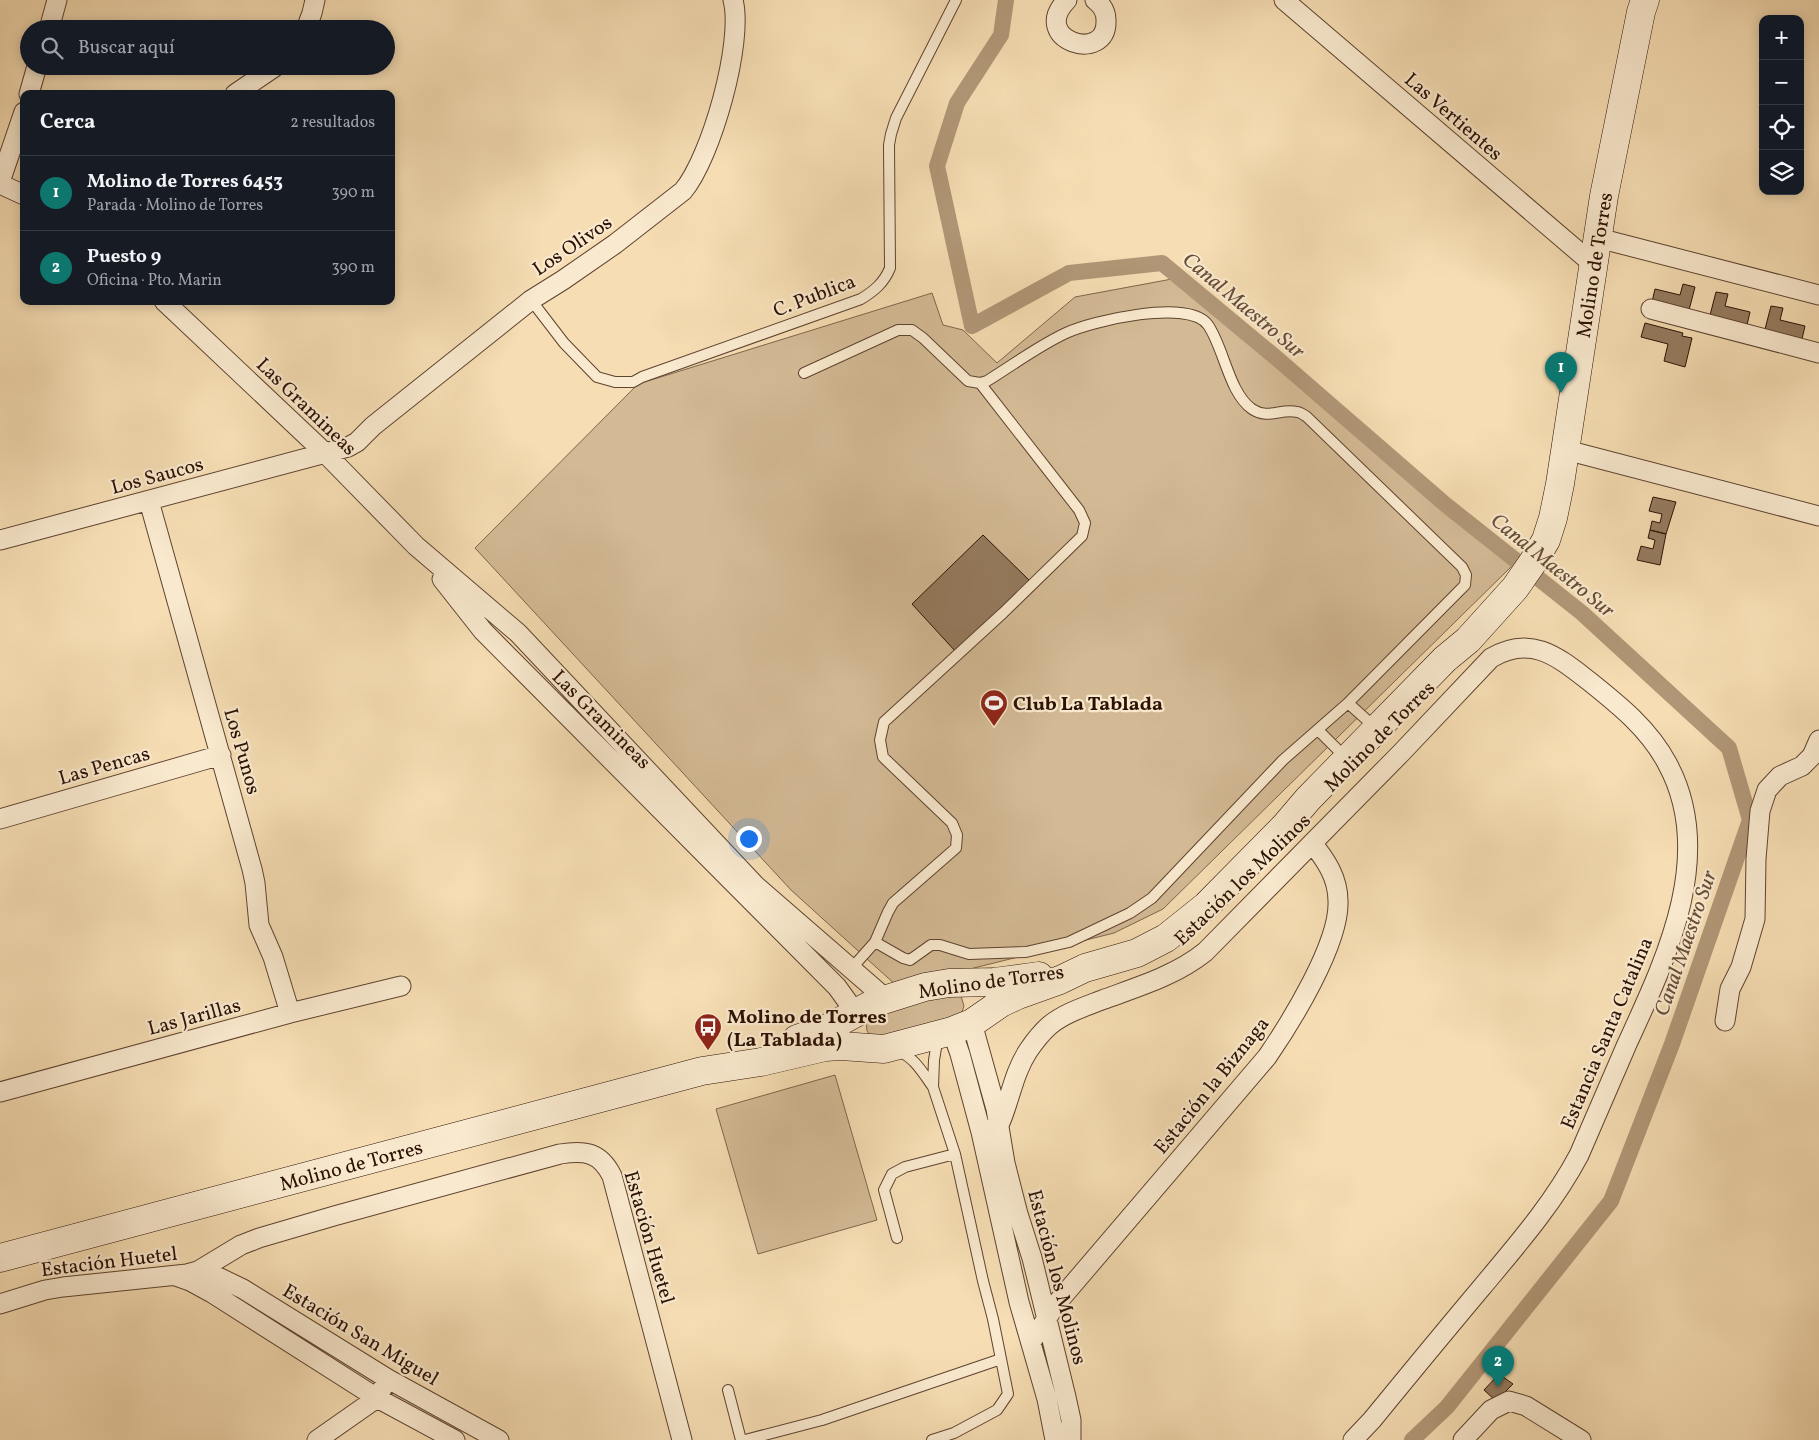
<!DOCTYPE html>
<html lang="es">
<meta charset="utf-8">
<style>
:root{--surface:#171b24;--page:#242831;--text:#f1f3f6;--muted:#9ea1a6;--line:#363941;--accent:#0f766e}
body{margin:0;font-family:Vollkorn,serif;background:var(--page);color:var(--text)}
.controls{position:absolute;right:15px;top:15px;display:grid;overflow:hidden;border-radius:10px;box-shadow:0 2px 12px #0003}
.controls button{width:45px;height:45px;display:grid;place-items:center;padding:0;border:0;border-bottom:1px solid var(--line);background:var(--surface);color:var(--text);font:25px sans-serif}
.you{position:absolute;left:748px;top:838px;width:18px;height:18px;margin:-12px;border:4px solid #fff;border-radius:50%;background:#1a73e8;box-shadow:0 0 0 8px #1a73e833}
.badge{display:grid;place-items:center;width:32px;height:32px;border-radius:50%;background:var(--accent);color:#fff;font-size:16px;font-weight:700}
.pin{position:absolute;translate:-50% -41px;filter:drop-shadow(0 1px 2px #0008)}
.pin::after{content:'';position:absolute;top:26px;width:18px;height:15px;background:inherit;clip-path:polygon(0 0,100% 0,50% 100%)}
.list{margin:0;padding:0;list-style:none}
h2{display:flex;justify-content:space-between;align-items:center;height:65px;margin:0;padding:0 20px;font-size:21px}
h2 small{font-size:16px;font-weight:400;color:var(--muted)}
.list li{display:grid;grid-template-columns:32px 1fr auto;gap:15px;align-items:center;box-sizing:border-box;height:75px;padding:0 20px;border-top:1px solid var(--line)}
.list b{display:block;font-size:19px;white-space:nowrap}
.list p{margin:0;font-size:16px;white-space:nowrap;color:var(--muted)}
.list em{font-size:16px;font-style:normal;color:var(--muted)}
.icon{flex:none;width:28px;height:28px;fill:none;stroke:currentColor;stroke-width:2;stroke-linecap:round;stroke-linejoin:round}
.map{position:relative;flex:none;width:1819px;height:1440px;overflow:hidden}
.search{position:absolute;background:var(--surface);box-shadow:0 2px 12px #0003;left:20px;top:20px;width:375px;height:55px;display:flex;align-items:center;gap:12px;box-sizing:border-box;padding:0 18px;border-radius:28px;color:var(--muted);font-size:19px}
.panel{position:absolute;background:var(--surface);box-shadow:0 2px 12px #0003;left:20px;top:90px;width:375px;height:215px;border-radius:10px}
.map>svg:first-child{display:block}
.green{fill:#d3ba95;stroke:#7f654c}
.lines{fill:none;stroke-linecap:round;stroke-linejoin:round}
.canal{stroke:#b19777;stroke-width:16}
.building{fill:#957b5f;stroke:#2b1003}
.service-casing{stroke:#5e432f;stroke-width:12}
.minor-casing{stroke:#5e432f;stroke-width:21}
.secondary-casing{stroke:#2b1003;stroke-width:29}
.service{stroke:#f9e9ce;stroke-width:10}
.minor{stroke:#f9e9ce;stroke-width:19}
.secondary{stroke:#f9e9ce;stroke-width:28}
.labels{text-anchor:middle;stroke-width:4.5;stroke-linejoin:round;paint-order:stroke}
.street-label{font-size:20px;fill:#2b1003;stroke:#f9e9ce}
.poi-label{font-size:20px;font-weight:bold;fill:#2b1003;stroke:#f9e9ce;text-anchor:start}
.water-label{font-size:21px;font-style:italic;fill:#674d37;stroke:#f9e9ce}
</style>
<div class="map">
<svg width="1819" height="1440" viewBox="0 0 1819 1440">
<rect width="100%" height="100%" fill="#f6ddb3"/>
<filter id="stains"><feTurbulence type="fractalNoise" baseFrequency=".004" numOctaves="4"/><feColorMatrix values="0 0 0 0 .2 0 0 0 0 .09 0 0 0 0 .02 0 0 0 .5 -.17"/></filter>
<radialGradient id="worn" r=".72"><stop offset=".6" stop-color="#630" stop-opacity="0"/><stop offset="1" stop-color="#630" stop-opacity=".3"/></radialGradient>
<!-- green -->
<path class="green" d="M1172,279L1332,408L1513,565L1163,909L1114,933L898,987L791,890L475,548L638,384L932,293L943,325L963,330L997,363L1075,297Z
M943,991L961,996L964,1006L961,1015L885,1039L870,1035L867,1031L866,1021Z
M835,1075L877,1220L758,1254L716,1109Z"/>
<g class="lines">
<!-- canal -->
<path class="canal" d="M1006,0L1001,35L957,103L937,166L972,326L1069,273L1162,263L1274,356L1446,505L1582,613L1729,748L1750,820L1672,1044L1611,1201L1447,1407L1412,1440"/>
</g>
<!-- building -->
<path class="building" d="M1683,284L1695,287L1688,314L1652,302L1655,289L1680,295Z
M1716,292L1728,294L1725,306L1750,312L1747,325L1709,319Z
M1771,306L1783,308L1780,320L1805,326L1802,339L1764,333Z
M1645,323L1683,333L1682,336L1692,338L1685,367L1664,361L1668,344L1641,337Z
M1653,497L1676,502L1666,534L1650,530L1652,521L1660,523L1662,514L1649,511Z
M1650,530L1666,534L1660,565L1637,560L1641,546L1653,549L1655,540L1648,538Z
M983,535L1030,581L956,652L912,604Z
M1499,1374L1513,1384L1496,1401L1484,1390Z"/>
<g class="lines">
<!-- service casing -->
<g class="service-casing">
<path id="service" d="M531,300L564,343L597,377L615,382H633L642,377L861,299C874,291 884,283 890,268L889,145L891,134L896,118L956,0
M804,373L898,330H912L923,338L968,381L980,383L987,381C1013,365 1038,346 1066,333C1092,321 1189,298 1208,325C1224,348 1229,393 1252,409C1268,420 1281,408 1297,412C1300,412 1304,415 1307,417L1462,567L1466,575L1465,585L1348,703L1283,760L1152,898L1130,913L1069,942L1026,952L969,954L940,945H931L910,960L903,958L875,942
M1348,703L1377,729
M1318,730L1346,758
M851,969L875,942L888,912L893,903L956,848L957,835L952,823L883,757L880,740L884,722L1003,613L1082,536L1085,523L1079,510L980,383
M898,1051C914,1057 923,1073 933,1087
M897,1238L884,1190L892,1174L905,1167L955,1154
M728,1390L741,1440
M745,1440L822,1420L1001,1359
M932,1440L954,1433L997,1410L1008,1394L993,1319L983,1281L955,1154L933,1087L934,1060L938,1036"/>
</g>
<!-- minor casing -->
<g class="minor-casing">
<path id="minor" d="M1067,0C1028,40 1108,65 1106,20C1106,11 1102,5 1095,0
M1284,0L1594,265
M49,29L57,0
M306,29L312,13L315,0
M29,94L37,66
M235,94L276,66
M0,182L24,112
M0,184L24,195
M1598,238L1819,295
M164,301L325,453L416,546L518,633L756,886L885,998
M1651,309L1819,353
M1566,450L1819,516
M149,501L252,869L255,883L259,925L273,957L290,1013
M0,540L348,447L357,442L373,426L531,300L563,280L615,244L683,191C711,158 744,42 733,0
M442,579L483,631L837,987L850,1005L853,1013
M0,819L221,755
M1725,1021L1730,989L1741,967L1755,919L1756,859L1760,811L1767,790L1780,776L1802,766L1812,756L1819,740
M972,1023L996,1109L1005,1163L1018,1214L1032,1258L1066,1397L1071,1420V1440
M952,1031L960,1054L981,1132L1019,1302L1047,1399L1055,1440
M0,1092L290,1013L401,986
M981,1132L999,1125C1010,1101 1013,1074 1028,1051C1034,1042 1042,1032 1050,1025C1065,1013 1084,1007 1102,1000C1137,987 1175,976 1205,952L1401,753L1491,658C1531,634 1558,657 1589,681C1619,705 1649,729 1667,763C1717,854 1666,959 1627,1044C1611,1081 1595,1118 1579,1155C1553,1204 1517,1245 1482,1287C1445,1331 1408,1376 1372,1420L1353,1440
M198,1271L216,1276L243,1289L388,1379L499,1440
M176,1276L190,1281L212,1293L377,1398L455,1440
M0,1304L45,1290L63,1287L187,1274L198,1271L241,1245L259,1238L334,1216L560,1154C585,1150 600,1152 612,1176L682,1440
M1031,1342L1057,1303L1267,1057C1291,1022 1340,943 1338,901C1338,878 1326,860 1312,843
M317,1440L377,1398L382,1389
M1463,1440L1491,1410L1509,1401L1526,1406L1581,1440"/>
</g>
<!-- secondary casing -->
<g class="secondary-casing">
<path id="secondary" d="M797,1039L828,1028L874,1003L925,987L949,983L994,982L1039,976
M0,1258L702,1071L761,1062L825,1047L841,1046L884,1049L952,1031L972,1023L1001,1003L1018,995L1060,980L1085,968L1137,953L1166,938L1206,906L1285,826L1308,799L1445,659L1468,640L1515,588L1533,562L1546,540L1553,518L1560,484L1604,196L1641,12L1645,0"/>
</g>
<!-- service -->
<use href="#service" class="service"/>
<!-- minor -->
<use href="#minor" class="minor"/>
<!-- secondary -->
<use href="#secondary" class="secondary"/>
</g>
<!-- icons -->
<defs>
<g id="stadium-pin" transform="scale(1.4375)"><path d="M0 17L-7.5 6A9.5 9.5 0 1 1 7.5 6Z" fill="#8f2418" stroke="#f9e9ce"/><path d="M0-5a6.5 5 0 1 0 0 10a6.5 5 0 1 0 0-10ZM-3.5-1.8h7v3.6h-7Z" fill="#fff"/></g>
<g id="bus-pin" transform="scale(1.4375)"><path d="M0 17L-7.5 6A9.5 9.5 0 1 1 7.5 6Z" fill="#8f2418" stroke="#f9e9ce"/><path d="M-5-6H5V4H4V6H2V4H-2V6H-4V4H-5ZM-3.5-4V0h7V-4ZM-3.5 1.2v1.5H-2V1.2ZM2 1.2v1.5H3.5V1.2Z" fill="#fff"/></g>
</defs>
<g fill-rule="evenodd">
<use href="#stadium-pin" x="994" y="703"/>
<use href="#bus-pin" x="708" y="1027"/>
</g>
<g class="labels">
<!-- street labels -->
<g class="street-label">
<text transform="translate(1454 116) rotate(41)" y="7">Las Vertientes</text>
<text transform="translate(572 245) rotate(-34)" y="7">Los Olivos</text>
<text transform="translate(1594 265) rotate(-81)" y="7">Molino de Torres</text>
<text transform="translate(814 295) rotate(-21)" y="7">C. Publica</text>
<text transform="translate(307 406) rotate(44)" y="7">Las Gramineas</text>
<text transform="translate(157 475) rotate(-15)" y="7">Los Saucos</text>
<text transform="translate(602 719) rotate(45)" y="7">Las Gramineas</text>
<text transform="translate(1379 736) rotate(-45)" y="7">Molino de Torres</text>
<text transform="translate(243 751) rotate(74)" y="7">Los Punos</text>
<text transform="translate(104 765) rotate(-16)" y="7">Las Pencas</text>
<text transform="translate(1242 879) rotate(-44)" y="7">Estación los Molinos</text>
<text transform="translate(991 981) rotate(-8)" y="7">Molino de Torres</text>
<text transform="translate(194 1016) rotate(-15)" y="7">Las Jarillas</text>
<text transform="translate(1606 1033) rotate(-67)" y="7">Estancia Santa Catalina</text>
<text transform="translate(1211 1085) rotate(-51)" y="7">Estación la Biznaga</text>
<text transform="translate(351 1165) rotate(-15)" y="7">Molino de Torres</text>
<text transform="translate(650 1237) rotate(74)" y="7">Estación Huetel</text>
<text transform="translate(109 1261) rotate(-7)" y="7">Estación Huetel</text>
<text transform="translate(1058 1277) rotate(75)" y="7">Estación los Molinos</text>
<text transform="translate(361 1334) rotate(31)" y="7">Estación San Miguel</text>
</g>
<!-- poi labels -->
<g class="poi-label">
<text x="1013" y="710">Club La Tablada</text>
<text x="727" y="1023">Molino de Torres<tspan x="727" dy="23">(La Tablada)</tspan></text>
</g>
<!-- water labels -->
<g class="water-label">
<text transform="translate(1244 305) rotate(40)" y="7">Canal Maestro Sur</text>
<text transform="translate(1553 565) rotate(39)" y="7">Canal Maestro Sur</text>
<text transform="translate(1685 943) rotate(-71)" y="7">Canal Maestro Sur</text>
</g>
</g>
<rect width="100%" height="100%" filter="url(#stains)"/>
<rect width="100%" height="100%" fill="url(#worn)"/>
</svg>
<div class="controls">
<button>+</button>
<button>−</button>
<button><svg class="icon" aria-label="locate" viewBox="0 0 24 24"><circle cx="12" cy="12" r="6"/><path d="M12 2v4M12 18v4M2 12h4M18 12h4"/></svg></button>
<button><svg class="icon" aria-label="layers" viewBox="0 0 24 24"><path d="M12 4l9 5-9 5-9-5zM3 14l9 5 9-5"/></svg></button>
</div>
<div class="you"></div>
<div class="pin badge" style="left:1561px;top:393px">1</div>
<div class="pin badge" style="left:1498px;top:1387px">2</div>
<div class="search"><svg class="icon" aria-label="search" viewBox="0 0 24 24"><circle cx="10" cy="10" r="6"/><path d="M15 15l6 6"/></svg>Buscar aquí</div>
<section class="panel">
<h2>Cerca<small>2 resultados</small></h2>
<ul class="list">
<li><span class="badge">1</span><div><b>Molino de Torres 6453</b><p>Parada · Molino de Torres</p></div><em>390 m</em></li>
<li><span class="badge">2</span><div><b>Puesto 9</b><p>Oficina · Pto. Marin</p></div><em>390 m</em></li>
</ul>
</section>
</div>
